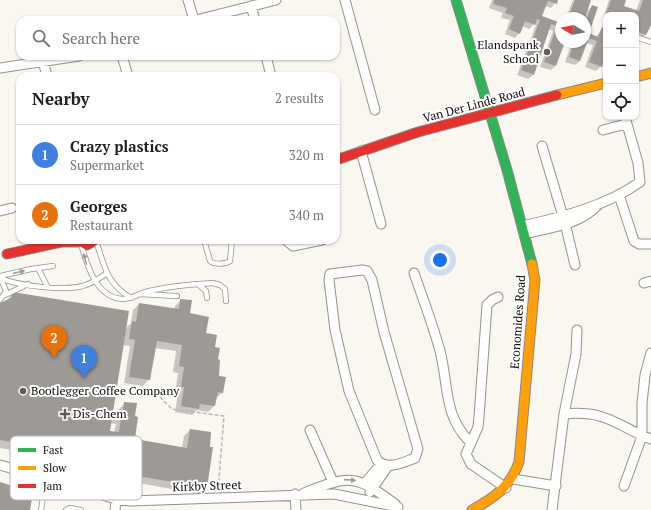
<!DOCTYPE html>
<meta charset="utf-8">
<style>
:root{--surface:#fff;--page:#f2f2f2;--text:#202124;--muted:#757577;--line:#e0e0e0;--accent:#b45309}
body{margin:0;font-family:"PT Serif",serif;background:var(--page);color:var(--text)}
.controls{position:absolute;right:12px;top:12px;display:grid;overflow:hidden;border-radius:8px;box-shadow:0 1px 3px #0004}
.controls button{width:36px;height:36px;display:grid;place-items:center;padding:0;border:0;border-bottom:1px solid var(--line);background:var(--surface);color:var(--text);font:20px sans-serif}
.compass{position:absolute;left:555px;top:12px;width:36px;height:36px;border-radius:50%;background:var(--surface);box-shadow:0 1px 3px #0004;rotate:280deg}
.you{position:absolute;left:440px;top:260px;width:14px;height:14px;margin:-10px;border:3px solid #fff;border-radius:50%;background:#1a73e8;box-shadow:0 0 0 6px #1a73e833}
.badge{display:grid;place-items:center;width:26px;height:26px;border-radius:50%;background:var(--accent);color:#fff;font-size:13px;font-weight:700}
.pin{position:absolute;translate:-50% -33px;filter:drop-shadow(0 1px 2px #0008)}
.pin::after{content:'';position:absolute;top:21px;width:14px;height:12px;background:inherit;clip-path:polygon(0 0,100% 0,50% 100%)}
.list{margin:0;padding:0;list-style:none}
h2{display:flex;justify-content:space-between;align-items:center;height:52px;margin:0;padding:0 16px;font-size:17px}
h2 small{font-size:13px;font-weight:400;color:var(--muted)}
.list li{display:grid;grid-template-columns:26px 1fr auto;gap:12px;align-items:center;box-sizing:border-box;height:60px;padding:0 16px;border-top:1px solid var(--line)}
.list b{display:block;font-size:15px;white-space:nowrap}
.list p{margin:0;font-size:13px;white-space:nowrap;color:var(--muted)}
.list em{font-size:13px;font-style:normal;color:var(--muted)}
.icon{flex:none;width:22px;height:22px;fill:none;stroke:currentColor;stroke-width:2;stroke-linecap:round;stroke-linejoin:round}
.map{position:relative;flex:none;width:651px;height:510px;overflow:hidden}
.search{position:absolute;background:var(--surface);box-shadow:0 1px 3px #0004;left:16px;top:16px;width:324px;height:44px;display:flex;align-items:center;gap:10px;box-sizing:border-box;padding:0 14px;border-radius:12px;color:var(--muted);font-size:15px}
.panel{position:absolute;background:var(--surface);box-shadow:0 1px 3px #0004;left:16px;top:72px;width:324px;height:172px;border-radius:12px}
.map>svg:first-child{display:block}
.shadow{fill:#0003;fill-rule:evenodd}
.building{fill:#9d9a96}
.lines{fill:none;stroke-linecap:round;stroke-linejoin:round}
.lane-casing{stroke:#93928f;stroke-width:6}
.street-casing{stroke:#93928f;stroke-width:11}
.fast-casing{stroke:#8a8885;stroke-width:11}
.slow-casing{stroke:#8a8885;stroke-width:11}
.jam-casing{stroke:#8a8885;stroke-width:11}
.path{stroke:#b7b6b5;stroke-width:1.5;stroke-dasharray:4 2;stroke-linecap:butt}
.lane{stroke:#fefefd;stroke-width:4.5}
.street{stroke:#fefefd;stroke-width:9}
.fast{stroke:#30b455;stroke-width:9}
.slow{stroke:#ff9f0a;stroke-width:9}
.jam{stroke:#e5322d;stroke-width:9}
.oneway{fill:#9d9d9d}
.poi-dot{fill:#5f5e5c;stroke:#fff;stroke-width:1.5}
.labels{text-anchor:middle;stroke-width:4;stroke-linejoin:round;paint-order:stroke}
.poi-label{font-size:12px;fill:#0c0c0c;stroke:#fff;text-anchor:start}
.street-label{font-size:12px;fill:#0c0c0c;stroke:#fff}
.key{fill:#fff;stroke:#b6b6b6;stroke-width:1}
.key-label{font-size:11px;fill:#0c0c0c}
</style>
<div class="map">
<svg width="651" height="510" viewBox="0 0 651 510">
<rect width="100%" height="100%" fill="#faf7f0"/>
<!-- shadow -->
<path class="shadow" d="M492,0H557L551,8L545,6L541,17L561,24V42H564L555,66L551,70L540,67L553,31L548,29L533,75L528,79L517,75L536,25L534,24L529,29L522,26L519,33L515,38L505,34L510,20L501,18L503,13L489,8Z
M573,0H590L585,14L592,6L588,34L596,37L602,29L606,30V51L601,66L596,71L585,67L593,45L586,43L580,61L575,65L565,62L572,42H585V18H566Z
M609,0H625L622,6L636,11L640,0H651V20L645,35L640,39L636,38V15H606V19L603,18Z
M13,293L125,329L131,323L133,310L139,304L174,310L175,306L181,300L189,314L205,334L214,348L222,393L215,399L214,406L208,412L197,410L192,415L175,412L178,394L175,393L178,373L173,372L176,351L155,348L149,379L143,386L124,383L130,346L122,345L111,417L125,403L134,416V439L182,448L184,436L190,430L206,488L200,494L127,481V476L102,474L101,479L95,486L89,487L82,485L84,473L67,470L68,464L59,463L60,458L0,448V304L6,301ZM110,423L116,424L114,432H109Z"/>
<!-- building -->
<path class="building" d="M494,0H558L557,4L548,1L542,16L561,23V42H565L556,66L544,62L557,26L551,24L534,75L521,70L540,20L537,19L535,25L525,21L520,34L509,29L514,16L505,13L507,8L493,4Z
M575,0H591L585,18H568Z
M611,0H626L624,6L639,11L643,0H651V25L646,35L638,32L639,28L636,27V15H611L606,13Z
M592,5L598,7L589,33L598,37L602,27L606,29V54L602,67L589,62L597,41L589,38L580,61L569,57L574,42H585V17L587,18Z
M13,292L129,311L110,431L119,432L121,418L116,417L118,410H123L124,402L137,403L135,416L138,417L135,439L187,448L190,429L211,432L210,447H213L207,488L132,475L133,470L104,467L102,480L96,482L88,479L90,467L73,464L74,458L64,456L65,452L0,440V303L11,298Z
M180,299L192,300L190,313L209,317L206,333L217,335L215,347L220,348L218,359L220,360L219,376L226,377L223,393L218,392L215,406L200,404L199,409L181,406L184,387H181L184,367L179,366L182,345L157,341L150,380L129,377L135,340L129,339L132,321L136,322L139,303L179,309Z
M0,482L33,492L30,510H0Z"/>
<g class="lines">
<!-- lane casing -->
<g class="lane-casing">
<path id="lane" d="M636,37L651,42
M204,240L210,261C214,265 226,264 230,261L232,240
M96,241C105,267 106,283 131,298
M81,244C87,265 96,298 123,299C132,299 140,293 149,291C170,286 192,284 213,283L220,285L225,289L226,301
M38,268L47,286
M0,276L31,269L53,266
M0,278C19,286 63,291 83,286C92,283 99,279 107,273
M199,285L206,291L207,298
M140,294L177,296
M5,295L28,284
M0,300L6,291L1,279
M116,499L121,470
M41,510L46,478
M66,510L70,508L81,510"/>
</g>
<!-- street casing -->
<g class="street-casing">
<path id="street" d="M188,0L194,20
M345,0L375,110
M251,6L255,20
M196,20L276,0
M122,56L128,76
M266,56L271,76
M43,61L47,76
M0,68L79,56
M603,130L626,124
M542,146L565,223L575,265
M361,151L381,224
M619,195L634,241L639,244H651
M0,211L12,208
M522,226C563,217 606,206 640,182L638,163L625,117
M524,234C549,228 579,225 597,206
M286,240L293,246L322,240
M362,270L367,271L372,280L384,332L418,449L415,458C404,462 387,471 377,460L349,391L335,330L329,280L330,274Z
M414,273C423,299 433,325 440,351C449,386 443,415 470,442
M644,283L651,281
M498,297L492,300L487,305L479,417L478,427L466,454L471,464L506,488
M564,414C607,410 615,425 651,439
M310,430L333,482
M0,465L116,499L130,501L334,494L398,507
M513,479L556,486
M365,483L381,464
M624,486L642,436V403L645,375L651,353
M370,492L388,466
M304,493C350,475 355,474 395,504
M295,494L296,510
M115,510L116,499
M552,510L564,414L576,354L577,330"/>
</g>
<!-- fast casing -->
<g class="fast-casing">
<path id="fast" d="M456,0L507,170L532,264"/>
</g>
<!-- slow casing -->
<g class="slow-casing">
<path id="slow" d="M636,77L651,73
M557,95L606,83
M472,510C494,498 510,487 519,462L535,280L532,264"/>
</g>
<!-- jam casing -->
<g class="jam-casing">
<path id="jam" d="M336,160L418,132L557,95
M78,240L87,245L96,240
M7,254L62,242H80"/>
</g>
<!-- path -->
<path class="path" d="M138,391L155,392L172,409L224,416L218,490"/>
<!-- lane -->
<use href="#lane" class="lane"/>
<!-- street -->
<use href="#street" class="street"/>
<!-- fast -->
<use href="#fast" class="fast"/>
<!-- slow -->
<use href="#slow" class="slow"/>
<!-- jam -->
<use href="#jam" class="jam"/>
</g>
<!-- one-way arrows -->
<defs><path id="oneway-solid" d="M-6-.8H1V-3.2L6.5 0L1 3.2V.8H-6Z"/></defs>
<g class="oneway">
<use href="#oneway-solid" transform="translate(85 259) rotate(-105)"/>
<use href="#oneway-solid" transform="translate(19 272) rotate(-13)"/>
<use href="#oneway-solid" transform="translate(350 480) rotate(4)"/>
</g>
<!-- markers -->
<g class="poi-dot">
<circle cx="547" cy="52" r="4"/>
<circle cx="23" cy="391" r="4"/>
<path d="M63 408h4v4h4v4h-4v4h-4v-4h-4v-4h4z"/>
</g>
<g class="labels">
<!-- poi labels -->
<g class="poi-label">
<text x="539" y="49" text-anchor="end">Elandspank<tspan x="539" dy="14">School</tspan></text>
<text x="31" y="395">Bootlegger Coffee Company</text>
<text x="73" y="418">Dis-Chem</text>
</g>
<!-- street labels -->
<g class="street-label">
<text transform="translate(474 105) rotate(-15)" y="4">Van Der Linde Road</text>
<text transform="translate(518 322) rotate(-86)" y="4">Economides Road</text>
<text transform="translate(207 486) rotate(-2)" y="4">Kirkby Street</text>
</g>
</g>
<!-- legend -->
<rect x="10" y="436" width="132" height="64" rx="6" class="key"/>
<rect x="18" y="448" width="18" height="4" fill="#30b455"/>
<rect x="18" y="466" width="18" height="4" fill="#ff9f0a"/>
<rect x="18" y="484" width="18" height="4" fill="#e5322d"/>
<g class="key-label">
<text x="43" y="454">Fast</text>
<text x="43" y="472">Slow</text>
<text x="43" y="490">Jam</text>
</g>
</svg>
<div class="controls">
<button>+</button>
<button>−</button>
<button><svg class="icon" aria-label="locate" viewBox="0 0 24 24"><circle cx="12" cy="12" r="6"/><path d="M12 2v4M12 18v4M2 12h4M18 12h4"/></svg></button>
</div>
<svg class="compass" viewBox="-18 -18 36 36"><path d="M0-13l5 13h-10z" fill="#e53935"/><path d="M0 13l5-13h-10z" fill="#757577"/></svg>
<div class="you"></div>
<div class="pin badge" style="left:84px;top:378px;background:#3f7fe0">1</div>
<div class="pin badge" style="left:54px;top:358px;background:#e8710a">2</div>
<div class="search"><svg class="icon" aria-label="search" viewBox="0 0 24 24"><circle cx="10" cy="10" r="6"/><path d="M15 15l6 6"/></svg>Search here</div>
<section class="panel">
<h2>Nearby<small>2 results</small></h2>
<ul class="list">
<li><span class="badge" style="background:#3f7fe0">1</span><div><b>Crazy plastics</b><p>Supermarket</p></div><em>320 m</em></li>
<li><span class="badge" style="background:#e8710a">2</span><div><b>Georges</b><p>Restaurant</p></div><em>340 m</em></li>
</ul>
</section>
</div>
